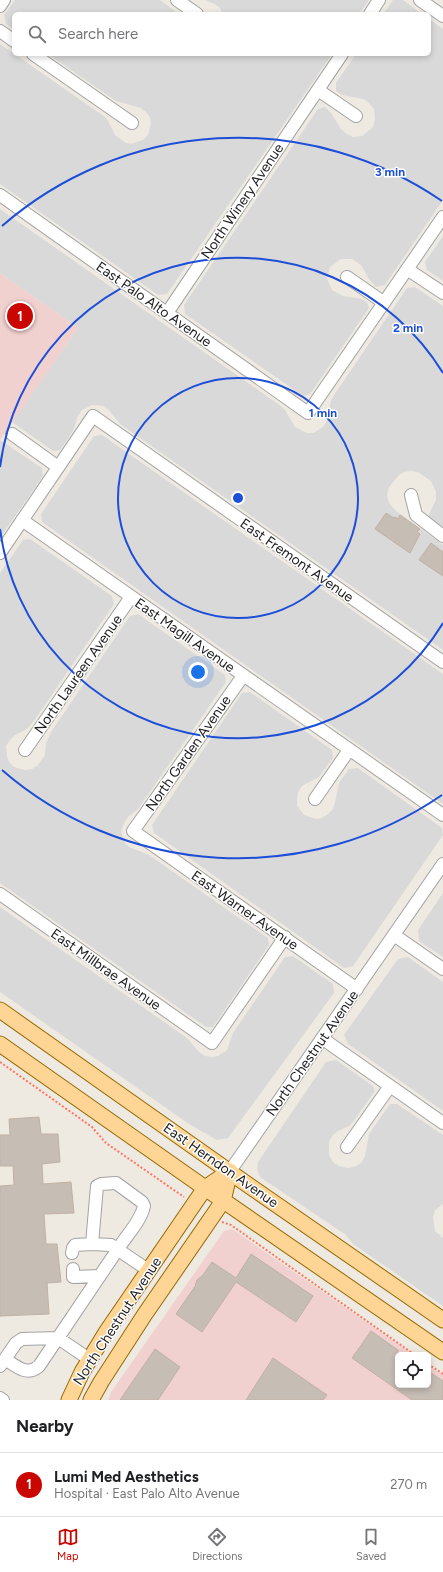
<!DOCTYPE html>
<meta charset="utf-8">
<style>
:root{--surface:#fff;--page:#f2f2f2;--text:#202124;--muted:#757577;--line:#e0e0e0;--accent:#c90600}
body{margin:0;font-family:Figtree,sans-serif;background:var(--page);color:var(--text)}
.controls{position:absolute;right:12px;bottom:12px;display:grid;overflow:hidden;border-radius:6px;box-shadow:0 2px 6px #0003}
.controls button{width:36px;height:36px;display:grid;place-items:center;padding:0;border:0;border-bottom:1px solid var(--line);background:var(--surface);color:var(--text);font:20px sans-serif}
.you{position:absolute;left:198px;top:672px;width:14px;height:14px;margin:-10px;border:3px solid #fff;border-radius:50%;background:#1a73e8;box-shadow:0 0 0 6px #1a73e833}
.badge{display:grid;place-items:center;width:26px;height:26px;border-radius:50%;background:var(--accent);color:#fff;font-size:13px;font-weight:700}
.pin{position:absolute;translate:-50% -50%;border:2px solid #fff;box-shadow:0 1px 4px #0006}
.list{margin:0;padding:0;list-style:none}
h2{display:flex;justify-content:space-between;align-items:center;height:52px;margin:0;padding:0 16px;font-size:17px}
h2 small{font-size:13px;font-weight:400;color:var(--muted)}
.list li{display:grid;grid-template-columns:26px 1fr auto;gap:12px;align-items:center;box-sizing:border-box;height:64px;padding:0 16px;border-top:1px solid var(--line)}
.list b{display:block;font-size:15px;white-space:nowrap}
.list p{margin:0;font-size:13px;white-space:nowrap;color:var(--muted)}
.list em{font-size:13px;font-style:normal;color:var(--muted)}
.icon{flex:none;width:22px;height:22px;fill:none;stroke:currentColor;stroke-width:2;stroke-linecap:round;stroke-linejoin:round}
.map{position:relative;flex:none;width:443px;height:1400px;overflow:hidden}
.search{position:absolute;background:var(--surface);box-shadow:0 2px 6px #0003;left:12px;right:12px;top:12px;height:44px;display:flex;align-items:center;gap:10px;box-sizing:border-box;padding:0 14px;border-radius:6px;color:var(--muted);font-size:15px}
.sheet{height:116px;background:var(--surface)}
nav{display:flex;justify-content:space-around;align-items:center;box-sizing:border-box;height:56px;border-top:1px solid var(--line);background:var(--surface);font-size:11px;color:var(--muted)}
nav a{display:grid;justify-items:center;gap:2px}
nav .on{color:var(--accent)}
.map>svg:first-child{display:block}
.residential{fill:#dad9d9}
.commercial{fill:#f1d1cf}
.building{fill:#c6bdb4;stroke:#c1b1a3}
.lines{fill:none;stroke-linecap:round;stroke-linejoin:round}
.minor-casing{stroke:#a3a3a3;stroke-width:14}
.major-casing{stroke:#956800;stroke-width:17}
.path{stroke:#ff7662;stroke-width:2;stroke-dasharray:2 2;stroke-linecap:butt}
.minor{stroke:#fff;stroke-width:12}
.major{stroke:#ffd596;stroke-width:15}
.ring{fill:none;stroke:#1d4ed8;stroke-width:2}
.labels{text-anchor:middle;stroke-width:3;stroke-linejoin:round;paint-order:stroke}
.street-label{font-size:14px;fill:#1c1c1c;stroke:#fff}
.centre{fill:#1d4ed8;stroke:#fff;stroke-width:2}
.ring-label{font-size:12px;text-anchor:middle;font-weight:bold;fill:#1d4ed8;stroke:#fff;stroke-width:3;stroke-linejoin:round;paint-order:stroke}
</style>
<div class="map">
<svg width="443" height="1400" viewBox="0 0 443 1400">
<rect width="100%" height="100%" fill="#eeeae1"/>
<!-- residential -->
<path class="residential" d="M15,0H160L179,14H14V30L6,24L4,15Z
M205,0H369L359,14H223L220,8L215,4Z
M393,0H403L422,14H383Z
M429,19L443,29V200L385,285L376,287L369,279L361,265L352,259H341L330,267L327,279L332,290L343,296L362,299L367,302L369,308L310,394L303,396L185,314L184,305L318,109L325,107L331,113L341,129L347,134L353,137L362,136L373,127L375,119L374,109L369,103L363,99L342,95L336,91V83L356,54H429Z
M0,44L105,117L108,121L115,135L126,143L131,144L143,140L148,135L151,124L150,118L146,112L141,108L116,101L48,54H332L167,294L158,295L0,184Z
M0,209L281,406L285,410L295,427L307,433H314L324,426L327,420L331,401L334,395L407,288L415,287L443,306V527L428,516L436,500V492L431,481L418,472L411,471L404,472L399,475L389,487L387,495L389,503L396,511L443,545V650L120,424L109,410L103,406L92,405L82,410L78,416L73,431L60,450L53,451L12,422L78,328L0,273Z
M443,236V281L427,270L425,262Z
M102,435L443,674V804L42,522L41,514L94,436Z
M0,440L42,468L43,476L0,538Z
M30,539L112,596L114,604L34,721L27,729L15,735L10,740L6,746L7,756L9,762L14,767L25,770L32,769L38,765L45,755L46,743L51,732L130,616L138,614L225,675L226,682L138,809L129,816L125,821L121,831L124,842L129,847L149,855L268,938L269,945L213,1027H206L0,883V573L23,540Z
M250,692L332,750L333,758L323,771L319,777L302,786L298,792L297,799V805L304,815L316,819L322,818L328,814L333,809L335,802L339,783L349,769L358,768L442,828L443,835L353,966L344,968L154,833L152,825L242,693Z
M443,893V957L419,941L418,930Z
M0,907L187,1038L199,1052L205,1056L212,1057L218,1056L227,1050L233,1033L285,957L293,956L333,984L334,993L228,1138L217,1140L189,1124L0,992Z
M408,957L443,982V1111L348,1044L344,1035L398,959Z
M336,1060L373,1086L375,1091L353,1122L349,1126L338,1131L333,1135L329,1142V1155L333,1162L339,1166L348,1168L356,1166L362,1162L365,1156L369,1134L390,1104H397L443,1135V1204L435,1210L433,1217L435,1231L443,1238V1306L353,1244L346,1235L260,1177L257,1169L258,1162L326,1062Z"/>
<!-- commercial -->
<path class="commercial" d="M0,273L78,328L0,440Z
M232,1229L414,1355H398V1385H428V1365L443,1375V1400H108L111,1392L224,1231Z"/>
<!-- building -->
<path class="building" d="M386,513L394,518L395,517L398,519L400,515L420,529L417,532L420,534L410,553L375,529Z
M431,543L443,552V576L419,560Z
M39,1117L41,1134H58L60,1162L42,1164L43,1184L71,1182L74,1213L44,1214L46,1244H57L61,1282L47,1283L49,1314L0,1316V1186L14,1185L13,1166H0V1135H10L9,1119Z
M251,1254L313,1296L296,1322L236,1282L202,1332L176,1314L196,1285L195,1284L197,1282L196,1281L203,1275L212,1262L236,1278Z
M371,1331L398,1350V1385H428V1371L443,1381V1400H412L352,1358Z
M155,1349L180,1367L158,1400H120Z
M273,1358L327,1395L323,1400H246Z"/>
<g class="lines">
<!-- minor casing -->
<g class="minor-casing">
<path id="minor" d="M177,0L197,14
M420,0L443,16
M0,6L4,0
M370,14L379,0
M0,31L14,41
M33,54L132,123
M318,90L356,116
M0,195L308,413L443,217
M407,269L443,293
M347,277L383,302
M167,313L342,54
M12,434L58,467
M411,495L416,515L443,536
M22,520L443,815
M0,553L93,416L443,662
M243,676L133,831L357,989
M25,750L131,597
M315,799L349,750
M0,894L212,1043L285,937
M394,935L443,969
M323,1039L443,1123
M347,1147L390,1086
M230,1171L443,864
M72,1253L73,1248L75,1245L92,1244
M73,1269V1277L100,1276
M5,1359L16,1343L22,1339L58,1338L89,1359
M0,1366L5,1359C16,1366 27,1377 39,1366L118,1249C126,1236 141,1221 144,1206L142,1202L116,1183L101,1184L97,1186L92,1244L111,1245L148,1270
M0,1398L3,1400"/>
</g>
<!-- major casing -->
<g class="major-casing">
<path id="major" d="M0,1010L251,1187L443,1320
M0,1044L205,1188L443,1352
M69,1400L82,1372L107,1331L205,1188L230,1171
M91,1400L101,1382L145,1314L223,1201L230,1171"/>
</g>
<!-- path -->
<path class="path" d="M0,1062L92,1127L106,1143L184,1197
M222,1222L231,1225L415,1355
M428,1364L443,1374"/>
<!-- minor -->
<use href="#minor" class="minor"/>
<!-- major -->
<use href="#major" class="major"/>
</g>
<!-- distance rings -->
<g class="ring">
<circle cx="238" cy="498" r="120"/>
<path d="M443 623A240 240 0 0 1 0 529M0 467A240 240 0 0 1 443 373"/>
<path d="M442 795A360 360 0 0 1 2 770M2 226A360 360 0 0 1 442 201"/>
</g>
<g class="labels">
<!-- street labels -->
<g class="street-label">
<text transform="translate(242 201) rotate(-56)" y="5">North Winery Avenue</text>
<text transform="translate(154 304) rotate(35)" y="5">East Palo Alto Avenue</text>
<text transform="translate(297 560) rotate(35)" y="5">East Fremont Avenue</text>
<text transform="translate(185 635) rotate(35)" y="5">East Magill Avenue</text>
<text transform="translate(78 674) rotate(-55)" y="5">North Laureen Avenue</text>
<text transform="translate(188 753) rotate(-55)" y="5">North Garden Avenue</text>
<text transform="translate(245 910) rotate(35)" y="5">East Warner Avenue</text>
<text transform="translate(106 969) rotate(35)" y="5">East Millbrae Avenue</text>
<text transform="translate(312 1053) rotate(-55)" y="5">North Chestnut Avenue</text>
<text transform="translate(221 1165) rotate(35)" y="5">East Herndon Avenue</text>
<text transform="translate(117 1321) rotate(-57)" y="5">North Chestnut Avenue</text>
</g>
</g>
<circle cx="238" cy="498" r="6" class="centre"/>
<g class="ring-label">
<text x="390" y="176">3 min</text>
<text x="408" y="332">2 min</text>
<text x="323" y="417">1 min</text>
</g>
</svg>
<div class="controls">
<button><svg class="icon" aria-label="locate" viewBox="0 0 24 24"><circle cx="12" cy="12" r="6"/><path d="M12 2v4M12 18v4M2 12h4M18 12h4"/></svg></button>
</div>
<div class="you"></div>
<div class="pin badge" style="left:20px;top:316px">1</div>
<div class="search"><svg class="icon" aria-label="search" viewBox="0 0 24 24"><circle cx="10" cy="10" r="6"/><path d="M15 15l6 6"/></svg>Search here</div>
</div>
<section class="sheet">
<h2>Nearby<small></small></h2>
<ul class="list">
<li><span class="badge">1</span><div><b>Lumi Med Aesthetics</b><p>Hospital · East Palo Alto Avenue</p></div><em>270 m</em></li>
</ul>
</section>
<nav>
<a class="on"><svg class="icon" aria-label="map" viewBox="0 0 24 24"><path d="M3 6l6-2 6 2 6-2v14l-6 2-6-2-6 2zM9 4v14M15 6v14"/></svg>Map</a>
<a><svg class="icon" aria-label="directions" viewBox="0 0 24 24"><path d="M12 3l9 9-9 9-9-9zM9 14v-3h6M13 9l2 2-2 2"/></svg>Directions</a>
<a><svg class="icon" aria-label="saved" viewBox="0 0 24 24"><path d="M7 4h10v16l-5-4-5 4z"/></svg>Saved</a>
</nav>
